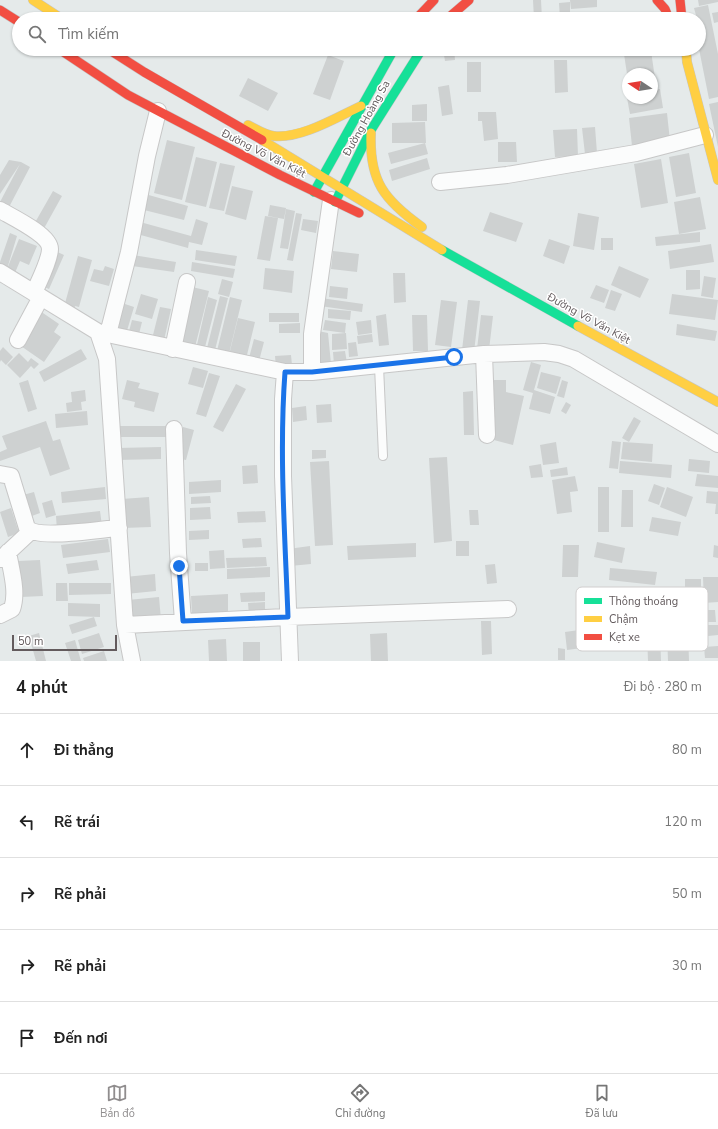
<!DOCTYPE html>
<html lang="vi">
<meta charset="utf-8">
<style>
:root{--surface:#fff;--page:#f6f6f6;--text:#222;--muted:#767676;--line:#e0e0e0;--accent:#908d8e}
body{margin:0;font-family:"Nunito Sans",sans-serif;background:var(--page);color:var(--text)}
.compass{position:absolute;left:622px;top:68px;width:36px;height:36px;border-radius:50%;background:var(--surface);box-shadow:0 1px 3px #0004;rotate:282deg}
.scale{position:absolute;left:12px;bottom:10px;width:105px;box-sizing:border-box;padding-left:4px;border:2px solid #635b5d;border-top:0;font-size:11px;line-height:14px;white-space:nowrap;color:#635b5d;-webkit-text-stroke:3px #fff;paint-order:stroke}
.stop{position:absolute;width:12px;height:12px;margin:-9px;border:3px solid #1a73e8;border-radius:50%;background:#fff}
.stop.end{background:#1a73e8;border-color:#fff;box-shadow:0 1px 4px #0008}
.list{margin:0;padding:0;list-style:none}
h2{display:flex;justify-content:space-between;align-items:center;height:52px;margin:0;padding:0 16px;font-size:17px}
h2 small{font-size:13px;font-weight:400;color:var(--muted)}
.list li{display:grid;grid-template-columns:26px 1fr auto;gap:12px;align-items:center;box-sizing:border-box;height:72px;padding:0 16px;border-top:1px solid var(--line)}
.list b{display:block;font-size:15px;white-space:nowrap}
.list em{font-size:13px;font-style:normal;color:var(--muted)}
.icon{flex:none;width:22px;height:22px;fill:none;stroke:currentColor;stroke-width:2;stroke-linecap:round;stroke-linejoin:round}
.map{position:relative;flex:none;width:718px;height:661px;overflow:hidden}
.search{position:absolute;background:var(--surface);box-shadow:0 1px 3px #0004;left:12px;right:12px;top:12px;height:44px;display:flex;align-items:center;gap:10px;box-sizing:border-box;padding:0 14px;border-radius:22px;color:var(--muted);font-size:15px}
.sheet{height:412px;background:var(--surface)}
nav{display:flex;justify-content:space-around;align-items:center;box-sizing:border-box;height:56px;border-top:1px solid var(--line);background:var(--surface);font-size:11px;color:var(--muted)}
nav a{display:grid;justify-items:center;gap:2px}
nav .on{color:var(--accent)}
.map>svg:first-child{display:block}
.building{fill:#ced1d1}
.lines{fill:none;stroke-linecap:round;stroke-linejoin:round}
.lane-casing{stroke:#c7c7c7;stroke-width:10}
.street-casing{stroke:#c7c7c7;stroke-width:18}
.fast-casing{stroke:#c5c6c6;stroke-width:10}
.slow-casing{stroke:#c5c6c6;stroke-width:10}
.jam-casing{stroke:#c5c6c6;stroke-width:10}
.lane{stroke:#fbfcfc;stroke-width:8}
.street{stroke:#fbfcfc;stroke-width:16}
.fast{stroke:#16e098;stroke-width:9}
.slow{stroke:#ffcf43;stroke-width:9}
.jam{stroke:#f24e42;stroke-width:9}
.route{stroke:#1a73e8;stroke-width:5}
.labels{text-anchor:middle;stroke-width:3;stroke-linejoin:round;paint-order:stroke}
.street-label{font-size:11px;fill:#635b5d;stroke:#fff}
.key{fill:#fff;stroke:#d0cece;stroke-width:1}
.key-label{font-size:11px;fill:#635b5d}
</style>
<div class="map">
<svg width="718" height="661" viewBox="0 0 718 661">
<rect width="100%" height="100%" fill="#e5eaea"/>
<!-- building -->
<path class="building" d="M533,0H541L542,19H534Z
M570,0H597V7L571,9Z
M698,0H718V2L699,6Z
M570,2V19H560L559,3Z
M708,5L718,54V97L709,99L699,49V19H697L694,8Z
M522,12L523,19H500V13Z
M718,12V22L714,23L712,13Z
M443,49H454L455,60L445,61Z
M651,51L656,85L652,86V74H627L624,54Z
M328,55L344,61L330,100L313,94Z
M554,60H567L568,92L555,93Z
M467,62H481V92H467Z
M248,78L278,93L268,111L239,96Z
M449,85L453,114L442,116L438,87Z
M660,89L663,108L630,114L627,98H652V90Z
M718,102V147L709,104Z
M427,104V121H412V105Z
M478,112H496L498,139L484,141L482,121H478Z
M667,113L670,141L632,146L629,118Z
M425,122L426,143H392V123Z
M595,127L597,153L585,154L582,128Z
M577,129L578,156L555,157L553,130Z
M167,140L195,147L182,200L154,193Z
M498,142H516L517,162H498Z
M425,143L428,154L391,164L388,153Z
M689,153L696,193L676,197L669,157Z
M196,157L217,162L206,207L185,202Z
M427,158L430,169L392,181L389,170Z
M661,159L668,203L641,208L634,164Z
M9,160L21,162L30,167L8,209L0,205V202L20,164L0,194V175Z
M220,163L235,166L224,211L209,208Z
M232,186L253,191L246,220L225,214Z
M53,191L62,196L42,232L33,226Z
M145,194L188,206L184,220L140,209Z
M700,197L706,229L679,234L674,202Z
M270,205L286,208L284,219L268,216Z
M286,209L295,211L288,249L280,248Z
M490,212L523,223L516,242L483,231Z
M296,213L302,214L293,261L287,260Z
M578,213L599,217L594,250L573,246Z
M265,216L278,218L270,261L257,259Z
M196,219L208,223L202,245L189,242L188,248L137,234L140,222L191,236Z
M303,219L318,221L316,233L301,230Z
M700,232V242L656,246L655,237Z
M10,233L17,236L7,269L19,239L37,246L29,265L20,261L14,275L0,270V262Z
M601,238H613V250H601Z
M549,239L570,246L564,264L543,256Z
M711,244L714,262L670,269L668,251Z
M53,250L64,255L49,289L38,284Z
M196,250L237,256L235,266L195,260Z
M333,251L359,254L357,272L331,269Z
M133,255L176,262L174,272L132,266Z
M78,256L92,260L79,307L75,306L74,310L64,307Z
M192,262L235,269L233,278L191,271Z
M105,266L114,269L109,286L90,281L94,269L103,271Z
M619,266L649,279L640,298L611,285Z
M265,268L294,271L292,293L263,289Z
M686,270H700V289L686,290Z
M393,273H405L406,302L394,303Z
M704,276L716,278L713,298L701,296Z
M222,279L233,282L229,297L218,294Z
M596,285L609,290L604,303L590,298Z
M188,286L209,291L194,351L179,347Z
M330,286L348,288L347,299L329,297Z
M611,290L622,294L615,311L605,308Z
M141,294L158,299L152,319L135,314Z
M672,294L718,300L715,320L669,314Z
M220,296L228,298L214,354L206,352Z
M208,297L217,300L204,351L196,349Z
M230,297L242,300L228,358L216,355Z
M321,298L363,304L362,312L320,306Z
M441,300L457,302L451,347L435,345Z
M468,300L480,301L474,352L462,350Z
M119,302L134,307L126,334L111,330Z
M160,307L171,309L163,345L151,343Z
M328,309L351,311L350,320L328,318Z
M40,311L59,324L54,332L61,337L44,362L18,344Z
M269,313H299V322H269Z
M386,314L389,345L379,346L376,316Z
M412,315H427L428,351H413Z
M481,315L493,316L489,350L477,349Z
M238,318L255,322L246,359L229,355Z
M132,320L142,322L138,338L128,335Z
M325,320L346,323L345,333L323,330Z
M371,320L372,333L358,335L356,322Z
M300,323V333H279V324Z
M677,324L717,331L715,341L676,335Z
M318,331L328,333L331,364H314Z
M346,333L347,349L332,350V334Z
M372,334L373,342L358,344L357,336Z
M254,339L264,342L259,361L249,358Z
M356,342L358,356L349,357L348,343Z
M3,347L13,357L6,365L1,360L0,362V351Z
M81,349L87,359L44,382L39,372Z
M345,351L347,363L334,365L333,352Z
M19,353L28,362L31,358L39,364L34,369L31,366L20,378L7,365Z
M291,355L292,365L276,367L275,356Z
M531,362L541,365L534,390L555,397L550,414L529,409L533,393L523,390Z
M193,367L208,371L203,388L188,384Z
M541,372L561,377L556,394L537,388Z
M209,373L220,376L206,417L196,414Z
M28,380L37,409L28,412L19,383Z
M127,380L140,383L138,388L159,393L154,412L134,407L135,402L122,399Z
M489,380H506V392L524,396L513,445L490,439Z
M562,380L568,382L564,398L557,396Z
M236,384L246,389L223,432L213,427Z
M85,390L86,401L81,402L82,410L67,412L66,403L72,402L71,392Z
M473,391L474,435H464L463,392Z
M566,402L571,405L566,414L561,411Z
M331,404L332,422L317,423L316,405Z
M306,406L307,420L293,422L292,408Z
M87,411L88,425L56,428L55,414Z
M634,417L641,421L629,442L622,438Z
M46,421L53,441L60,439L70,469L50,476L40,447L0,461V452L7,449L2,436Z
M117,426H166V437H117Z
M183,427L194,430L186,460L176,458Z
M612,441L621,442L618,469L609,468Z
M556,442L559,463L543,465L540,445Z
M623,442L653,444L652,462L621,459Z
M161,447V459L117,460V448Z
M312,450H326V458L312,459Z
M447,457L452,541L434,543L429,458Z
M689,459L710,461L709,473L688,471Z
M329,461L333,545L315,546L310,462Z
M620,461L672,465L671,478L619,473Z
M541,464L543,477L531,478L529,466Z
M257,465L258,483L243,484L242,466Z
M567,467L568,475L551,477L550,470Z
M697,474L718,476V488L695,486Z
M575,476L578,491L570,492L572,512L557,514L552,480Z
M221,480V492L189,494V482Z
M654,484L665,488L659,505L648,501Z
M105,487L106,499L62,503L61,492Z
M598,487H609V532H598Z
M667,487L693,497L686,517L660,507Z
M622,490H633V527H621Z
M707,491L718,492V514H715L716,504L706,503Z
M34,492L40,513L29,517L23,495Z
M210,496L211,503L191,504V497Z
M149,497L151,527L123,528L122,499Z
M52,500L56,515L46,518L42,503Z
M210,507L211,519L190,520V508Z
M11,508L19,533L8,537L0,512Z
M469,510H478L479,525H470Z
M100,511L102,526L57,531L56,516Z
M265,511L266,522L238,523L237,512Z
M652,517L681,522L678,536L649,531Z
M209,530V539L189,540V531Z
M261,538L262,547L243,548L242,539Z
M108,539L110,552L63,558L61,545Z
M456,541H469V556H456Z
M597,542L625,548L622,563L594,557Z
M416,543V557L348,560L347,546Z
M563,545H579L578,577H562Z
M714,545L718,546V558L713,557Z
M310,546L311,564L290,566L288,549Z
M224,550L225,568L210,569L209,551Z
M266,557L267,566L227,568L226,558Z
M40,560L43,596L21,597L18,561Z
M97,560L99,570L68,574L66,564Z
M195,563H208V571H195Z
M495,564L497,583L487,584L485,565Z
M270,567V577L227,579V569Z
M610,568L657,572L655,585L609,580Z
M155,574L156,591L126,594L125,577Z
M703,577H718V602L704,603Z
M685,579H701V590H685Z
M56,583H67L68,601H56Z
M69,583H111V594L69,595Z
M265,592V601L241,602L240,593Z
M228,594V613L192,614L191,596Z
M159,597L161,620L130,623L128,600Z
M265,602V615L249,616L248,603Z
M68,603L100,604V617L68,616Z
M704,610H715L716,622H704Z
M94,617L97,626L72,634L69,625Z
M481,621H491L492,654L482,655Z
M707,625H718V635L708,636Z
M579,630L582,648L567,650L565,632Z
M688,631L689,661H668L667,632Z
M660,632L661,661H648L647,633Z
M39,633L46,661H36L29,636Z
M99,633L104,647L82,654L78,640Z
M387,633L388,661H371L370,634Z
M226,639L227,661H209L208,640Z
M75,640L81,661H71L65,643Z
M243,642H260V661H243Z
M718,646V658H705L704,647Z
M558,648L565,649V660H558Z
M104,651L107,661H84L83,658Z"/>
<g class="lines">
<!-- lane casing -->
<g class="lane-casing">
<path id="lane" d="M379,366L383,456"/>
</g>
<!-- street casing -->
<g class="street-casing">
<path id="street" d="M440,182L507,175L636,153L705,135
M0,210C12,217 50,235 50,249C50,260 39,281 34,293
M0,272L98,332L107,359L125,625L132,661
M98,332L285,372H312L484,354L544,352L559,354L574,359L718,444
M108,334L129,252L147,156L158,111
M18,340L41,297
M173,349L187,282
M484,354L487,435
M285,372L283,399V476L290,661
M312,372V334L331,200
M174,429L178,553L183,621
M0,474L11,476L27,528C38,540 101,529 119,528
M1,559L31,531
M0,615L12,609C18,592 11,570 8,552
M125,625L287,617L508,609"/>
</g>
<!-- fast casing -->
<g class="fast-casing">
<path id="fast" d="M314,192L394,49
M335,202L371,130L422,49
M442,250L578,326"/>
</g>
<!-- slow casing -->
<g class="slow-casing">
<path id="slow" d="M33,0L62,19
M686,49L687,62L718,180
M248,125C256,129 265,135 274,136C301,139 337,117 361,106
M371,133C369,181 384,200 422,227
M262,140L442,250
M578,326L718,402"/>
</g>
<!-- jam casing -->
<g class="jam-casing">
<path id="jam" d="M657,0L665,9L669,19
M680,0L682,19
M0,10L19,22
M416,19L434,0
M447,19L469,0
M59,49L128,95L280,175L359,213
M108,49L144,72L262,140"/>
</g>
<!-- lane -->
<use href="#lane" class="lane"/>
<!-- street -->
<use href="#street" class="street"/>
<!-- fast -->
<use href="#fast" class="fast"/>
<!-- slow -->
<use href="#slow" class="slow"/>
<!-- jam -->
<use href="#jam" class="jam"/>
</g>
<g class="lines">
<!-- route -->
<path class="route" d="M179,566L183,621L288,617C285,535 279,453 285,372H312L454,357"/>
</g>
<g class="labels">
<!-- street labels -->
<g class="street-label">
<text transform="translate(366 118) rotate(-61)" y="4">Đường Hoàng Sa</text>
<text transform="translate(264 153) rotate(27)" y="4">Đường Võ Văn Kiệt</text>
<text transform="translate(589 318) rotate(29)" y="4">Đường Võ Văn Kiệt</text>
</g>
</g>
<!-- legend -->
<rect x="576" y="587" width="132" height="64" rx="6" class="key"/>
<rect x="584" y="598" width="18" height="6" fill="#16e098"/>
<rect x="584" y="616" width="18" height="6" fill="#ffcf43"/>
<rect x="584" y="634" width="18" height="6" fill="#f24e42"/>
<g class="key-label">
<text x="609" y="605">Thông thoáng</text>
<text x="609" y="623">Chậm</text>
<text x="609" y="641">Kẹt xe</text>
</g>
</svg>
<svg class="compass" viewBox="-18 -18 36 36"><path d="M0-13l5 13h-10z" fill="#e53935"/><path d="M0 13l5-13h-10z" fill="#767676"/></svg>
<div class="scale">50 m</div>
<div class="stop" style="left:454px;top:357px"></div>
<div class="stop end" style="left:179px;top:566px"></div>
<div class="search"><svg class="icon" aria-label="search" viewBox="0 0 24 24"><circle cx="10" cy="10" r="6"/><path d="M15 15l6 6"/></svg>Tìm kiếm</div>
</div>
<section class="sheet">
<h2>4 phút<small>Đi bộ · 280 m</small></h2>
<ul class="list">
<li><svg class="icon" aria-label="ahead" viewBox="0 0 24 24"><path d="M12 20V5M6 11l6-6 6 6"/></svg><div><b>Đi thẳng</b></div><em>80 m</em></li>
<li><svg class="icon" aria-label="left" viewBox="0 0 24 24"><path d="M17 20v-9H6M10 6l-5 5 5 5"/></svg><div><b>Rẽ trái</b></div><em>120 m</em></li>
<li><svg class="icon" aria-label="right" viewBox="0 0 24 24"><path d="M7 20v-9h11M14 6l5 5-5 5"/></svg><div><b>Rẽ phải</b></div><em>50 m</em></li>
<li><svg class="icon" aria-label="right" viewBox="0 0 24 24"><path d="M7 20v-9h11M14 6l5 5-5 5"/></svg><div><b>Rẽ phải</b></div><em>30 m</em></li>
<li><svg class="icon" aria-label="arrive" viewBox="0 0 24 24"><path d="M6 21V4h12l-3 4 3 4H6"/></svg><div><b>Đến nơi</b></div></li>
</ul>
</section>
<nav>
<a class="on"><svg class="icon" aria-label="map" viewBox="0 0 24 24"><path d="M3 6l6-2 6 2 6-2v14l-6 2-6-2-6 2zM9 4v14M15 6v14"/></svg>Bản đồ</a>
<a><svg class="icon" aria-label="directions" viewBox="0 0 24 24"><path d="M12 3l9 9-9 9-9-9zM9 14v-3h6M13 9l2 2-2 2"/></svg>Chỉ đường</a>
<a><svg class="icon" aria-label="saved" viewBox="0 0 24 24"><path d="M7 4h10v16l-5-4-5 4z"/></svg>Đã lưu</a>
</nav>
